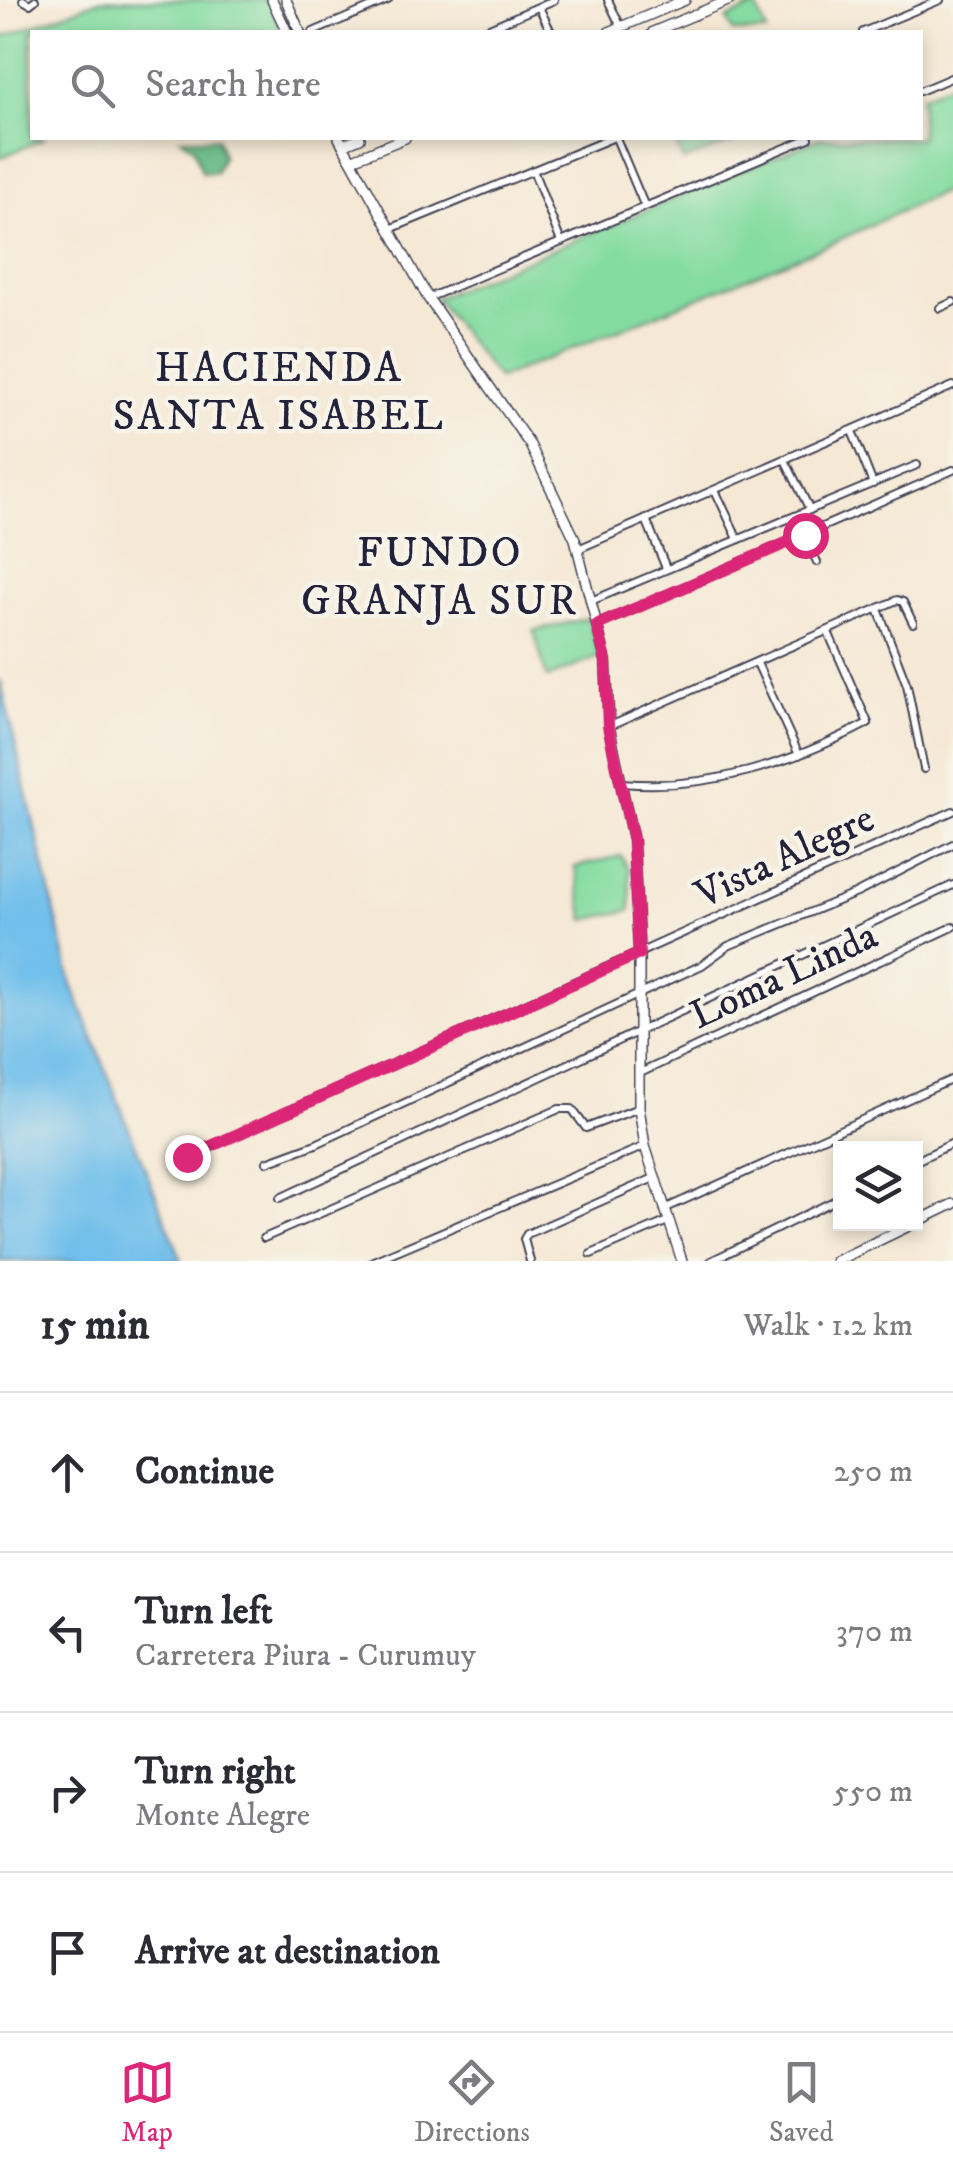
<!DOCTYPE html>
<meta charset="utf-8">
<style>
:root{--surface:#fff;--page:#f2f2f3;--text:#2b2b33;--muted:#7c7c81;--line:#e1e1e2;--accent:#db2777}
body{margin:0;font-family:"IM FELL DW Pica",serif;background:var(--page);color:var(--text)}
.controls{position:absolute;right:30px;bottom:30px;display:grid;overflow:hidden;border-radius:0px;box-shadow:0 5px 15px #0003}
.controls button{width:90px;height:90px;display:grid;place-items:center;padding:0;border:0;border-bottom:2px solid var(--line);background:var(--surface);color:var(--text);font:50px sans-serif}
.stop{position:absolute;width:30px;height:30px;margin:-22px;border:8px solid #db2777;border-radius:50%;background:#fff}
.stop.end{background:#db2777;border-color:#fff;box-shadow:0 2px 10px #0008}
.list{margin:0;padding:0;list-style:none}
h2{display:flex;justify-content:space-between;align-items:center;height:130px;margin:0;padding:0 40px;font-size:42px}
h2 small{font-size:32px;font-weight:400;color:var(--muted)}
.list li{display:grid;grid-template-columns:65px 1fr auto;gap:30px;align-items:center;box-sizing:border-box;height:160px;padding:0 40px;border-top:2px solid var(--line)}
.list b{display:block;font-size:38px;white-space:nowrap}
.list p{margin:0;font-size:32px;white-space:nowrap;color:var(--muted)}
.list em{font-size:32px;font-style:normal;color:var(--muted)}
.icon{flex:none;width:55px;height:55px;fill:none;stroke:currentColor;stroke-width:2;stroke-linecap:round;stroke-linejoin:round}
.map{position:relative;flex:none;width:953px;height:1261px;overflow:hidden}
.search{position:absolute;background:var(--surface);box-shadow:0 5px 15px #0003;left:30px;right:30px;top:30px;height:110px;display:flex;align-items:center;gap:25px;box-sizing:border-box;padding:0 35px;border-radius:0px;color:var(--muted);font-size:38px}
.sheet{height:770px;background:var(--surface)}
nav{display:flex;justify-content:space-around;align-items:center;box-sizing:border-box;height:140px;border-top:2px solid var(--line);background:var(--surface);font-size:28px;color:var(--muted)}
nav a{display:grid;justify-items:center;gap:5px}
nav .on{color:var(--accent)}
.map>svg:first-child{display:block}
.green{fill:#84dca1;stroke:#537f6e;stroke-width:2.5}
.forest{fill:#6bbc87;stroke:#466f61;stroke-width:2.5}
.water{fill:#71bfeb;stroke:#4a7093;stroke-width:2.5}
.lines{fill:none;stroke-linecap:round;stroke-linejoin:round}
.street-casing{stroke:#424052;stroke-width:10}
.secondary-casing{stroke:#424052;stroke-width:12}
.street{stroke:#fff;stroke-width:6}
.secondary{stroke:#fff;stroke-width:9}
.route{stroke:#db2777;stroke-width:12}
.labels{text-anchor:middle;stroke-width:9;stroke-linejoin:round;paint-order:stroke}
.street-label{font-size:40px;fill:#22223b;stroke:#f7f3e8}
.neighbourhood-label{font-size:42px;letter-spacing:2.5px;fill:#22223b;stroke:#f7f3e8}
</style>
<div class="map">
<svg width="953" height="1261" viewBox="0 0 953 1261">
<rect width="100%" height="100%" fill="#f7f3e8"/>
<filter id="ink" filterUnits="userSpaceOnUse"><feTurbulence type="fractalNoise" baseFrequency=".01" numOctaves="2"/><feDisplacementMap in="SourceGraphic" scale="20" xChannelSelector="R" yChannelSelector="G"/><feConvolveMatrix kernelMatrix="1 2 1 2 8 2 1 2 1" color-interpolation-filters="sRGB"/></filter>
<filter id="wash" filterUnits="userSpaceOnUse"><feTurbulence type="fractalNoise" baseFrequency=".0048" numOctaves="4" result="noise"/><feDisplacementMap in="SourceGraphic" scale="40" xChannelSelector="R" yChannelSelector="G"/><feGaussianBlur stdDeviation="2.25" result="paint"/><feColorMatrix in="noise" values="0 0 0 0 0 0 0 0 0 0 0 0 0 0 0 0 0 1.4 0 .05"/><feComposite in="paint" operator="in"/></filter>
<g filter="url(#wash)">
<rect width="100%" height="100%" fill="#f5e8d4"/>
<!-- green -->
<path class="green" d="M100,0H268L282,32H32V138H45L0,158V38Z
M756,6L767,32H733L727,19Z
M953,82V187L830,244L498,379L435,298L820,138H920L921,96Z
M683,138H743L683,161L675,140Z
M589,618L599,657L547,678L534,631Z
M621,856L629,870L631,910L585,920L575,867Z"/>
<!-- forest -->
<path class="forest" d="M181,138H217L223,156L215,173L202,172L194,148Z"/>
<!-- water -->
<path class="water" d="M0,679L72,985L182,1261H0Z"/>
</g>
<g filter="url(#ink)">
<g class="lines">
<!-- street casing -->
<g class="street-casing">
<path id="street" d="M23,0L30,4L35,0
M608,0L621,27
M539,7L551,32
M313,32L388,0
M480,32L554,0
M863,32L940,0
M920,91L953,77
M616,138L645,207
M533,170L561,242
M390,229L612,138
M428,298L809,138
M940,308L953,302
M852,431L873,484
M785,460L810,510
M715,490L738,539
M646,519L666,568
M805,535L817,562
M578,549L953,386
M591,601L917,465
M878,609L907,685L924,769
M597,625L953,470
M757,663L799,755
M610,726L897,600L903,602L913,623
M622,783C709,791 792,763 868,723L828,632
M638,1074L953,927
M187,1157L953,811
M916,1161L953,1143
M267,1162L316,1144L702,965L728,946L857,893L953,844
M280,1198L953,885
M664,1209L953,1079
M264,1238L559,1109H572L586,1128L639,1108
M591,1254L668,1221
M373,1261L645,1146
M530,1261L524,1239L527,1234L654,1178
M711,1261L840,1198"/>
</g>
<!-- secondary casing -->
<g class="secondary-casing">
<path id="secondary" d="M272,0L287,32
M286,0L300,32
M609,32L685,0
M653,32L730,0
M339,138L428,298L530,445L575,539L606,661L609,726L633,840L639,954V1108L645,1146L682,1261
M345,144L360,138
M353,159L405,138
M916,1222L953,1204
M836,1261L913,1224"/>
</g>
<!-- street -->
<use href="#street" class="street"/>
<!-- secondary -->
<use href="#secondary" class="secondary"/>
</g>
</g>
<g class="lines" filter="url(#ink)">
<!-- route -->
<path class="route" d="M187,1157L639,954L633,840L608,726L606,661L597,625L805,535"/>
</g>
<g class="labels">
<!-- street labels -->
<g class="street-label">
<text transform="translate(784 855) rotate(-25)" y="14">Vista Alegre</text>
<text transform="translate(783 974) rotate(-25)" y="14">Loma Linda</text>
</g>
<!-- neighbourhood labels -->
<g class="neighbourhood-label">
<text x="279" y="381">HACIENDA<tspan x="279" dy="48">SANTA ISABEL</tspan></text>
<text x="440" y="566">FUNDO<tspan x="440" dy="48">GRANJA SUR</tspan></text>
</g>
</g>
</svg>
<div class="controls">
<button><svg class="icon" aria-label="layers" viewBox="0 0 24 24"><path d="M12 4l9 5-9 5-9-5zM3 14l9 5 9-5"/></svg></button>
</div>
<div class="stop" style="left:805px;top:535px"></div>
<div class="stop end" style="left:187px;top:1157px"></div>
<div class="search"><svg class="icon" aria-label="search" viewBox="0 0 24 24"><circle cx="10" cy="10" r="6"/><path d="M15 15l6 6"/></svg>Search here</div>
</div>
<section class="sheet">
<h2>15 min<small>Walk · 1.2 km</small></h2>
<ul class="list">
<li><svg class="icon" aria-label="ahead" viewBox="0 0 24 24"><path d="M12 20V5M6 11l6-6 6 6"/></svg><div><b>Continue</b></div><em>250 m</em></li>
<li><svg class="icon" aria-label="left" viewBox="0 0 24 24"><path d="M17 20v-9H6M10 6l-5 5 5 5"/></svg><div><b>Turn left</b><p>Carretera Piura - Curumuy</p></div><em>370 m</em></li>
<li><svg class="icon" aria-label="right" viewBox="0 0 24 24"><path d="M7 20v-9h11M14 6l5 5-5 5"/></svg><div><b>Turn right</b><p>Monte Alegre</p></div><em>550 m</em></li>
<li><svg class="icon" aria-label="arrive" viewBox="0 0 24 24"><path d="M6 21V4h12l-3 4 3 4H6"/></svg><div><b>Arrive at destination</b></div></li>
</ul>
</section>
<nav>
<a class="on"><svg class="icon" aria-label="map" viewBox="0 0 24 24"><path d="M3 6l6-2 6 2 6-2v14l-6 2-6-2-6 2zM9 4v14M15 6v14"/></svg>Map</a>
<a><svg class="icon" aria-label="directions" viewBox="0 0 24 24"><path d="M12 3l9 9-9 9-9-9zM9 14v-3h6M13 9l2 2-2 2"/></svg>Directions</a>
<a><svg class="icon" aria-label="saved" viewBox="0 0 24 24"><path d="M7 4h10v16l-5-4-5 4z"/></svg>Saved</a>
</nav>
